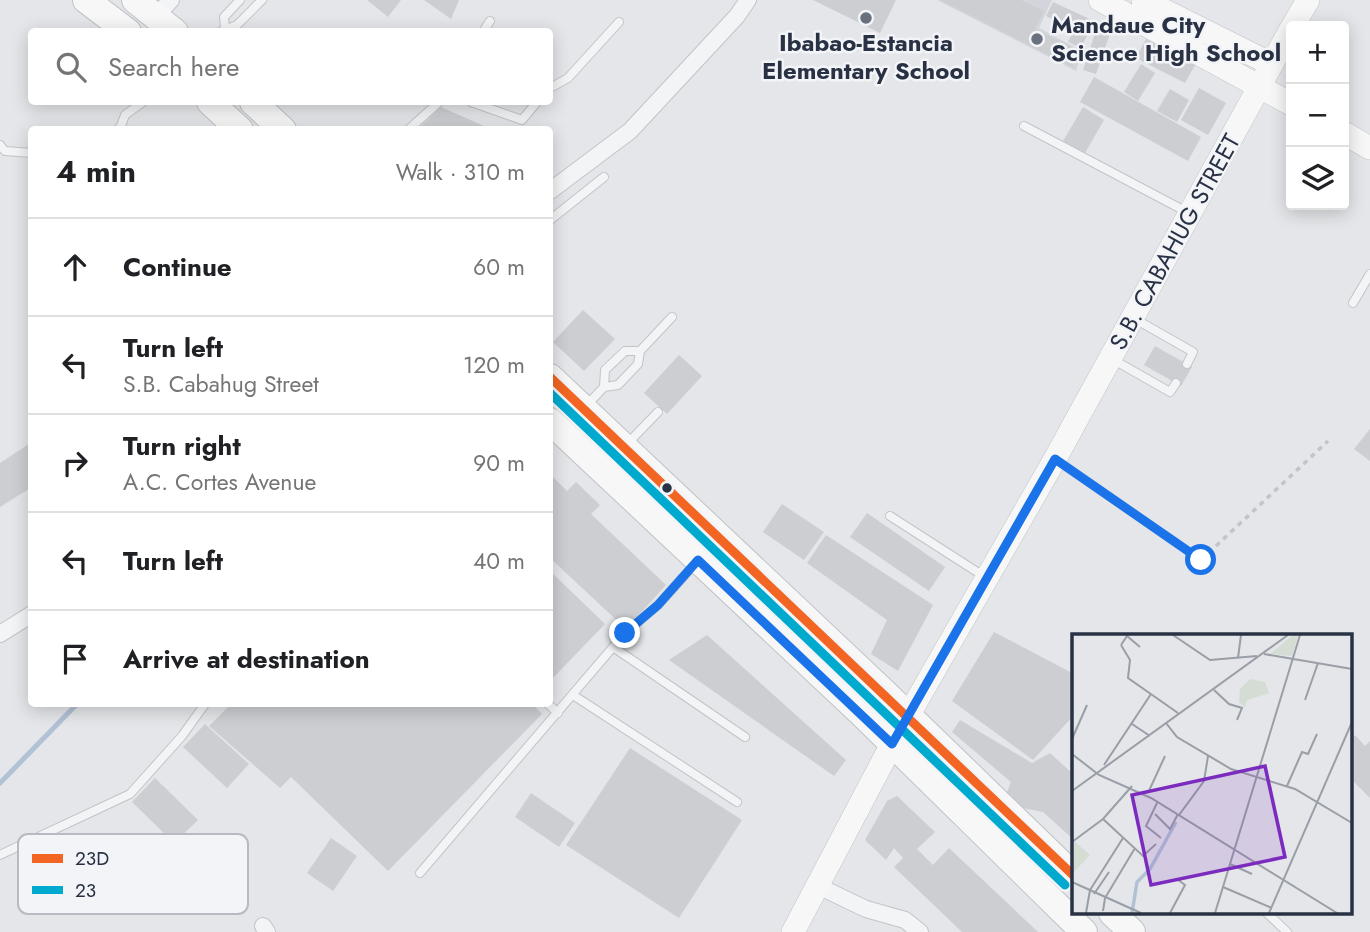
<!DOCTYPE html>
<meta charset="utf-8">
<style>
:root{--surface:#fff;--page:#f6f6f6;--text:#202124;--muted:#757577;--line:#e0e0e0}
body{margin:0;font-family:Jost,sans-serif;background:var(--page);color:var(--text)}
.controls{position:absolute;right:21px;top:21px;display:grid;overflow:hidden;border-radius:7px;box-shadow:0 4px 18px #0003}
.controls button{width:63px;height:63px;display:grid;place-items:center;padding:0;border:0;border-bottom:2px solid var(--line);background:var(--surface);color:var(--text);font:35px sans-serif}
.stop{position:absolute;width:21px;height:21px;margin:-16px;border:5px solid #1a73e8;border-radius:50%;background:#fff}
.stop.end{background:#1a73e8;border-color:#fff;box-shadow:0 2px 7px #0008}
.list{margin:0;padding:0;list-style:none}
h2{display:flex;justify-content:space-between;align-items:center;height:91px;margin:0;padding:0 28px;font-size:30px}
h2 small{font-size:23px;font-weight:400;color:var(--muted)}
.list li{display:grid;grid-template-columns:46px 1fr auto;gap:21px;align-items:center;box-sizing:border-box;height:98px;padding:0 28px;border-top:2px solid var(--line)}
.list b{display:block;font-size:26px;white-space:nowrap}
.list p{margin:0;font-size:23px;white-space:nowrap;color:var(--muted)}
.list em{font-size:23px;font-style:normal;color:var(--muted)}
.icon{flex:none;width:38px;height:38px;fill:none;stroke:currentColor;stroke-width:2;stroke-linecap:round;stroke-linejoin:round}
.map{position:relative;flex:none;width:1370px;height:932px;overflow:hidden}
.search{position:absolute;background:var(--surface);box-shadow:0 4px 18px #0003;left:28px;top:28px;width:525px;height:77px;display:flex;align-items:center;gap:18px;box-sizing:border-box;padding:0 24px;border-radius:7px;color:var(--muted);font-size:26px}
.panel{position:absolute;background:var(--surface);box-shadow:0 4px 18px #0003;left:28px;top:126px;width:525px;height:581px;border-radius:7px}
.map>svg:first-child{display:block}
.built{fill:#d2d5dc}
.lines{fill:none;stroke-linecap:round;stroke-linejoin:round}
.stream{stroke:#b1c2d5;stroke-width:5}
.building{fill:#ccced2}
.lane-casing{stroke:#c2c4c7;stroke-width:10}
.street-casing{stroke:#c2c4c7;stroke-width:18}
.secondary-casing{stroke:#c2c4c7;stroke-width:24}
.primary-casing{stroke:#bfc3c7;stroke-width:28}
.path{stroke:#c3c4c9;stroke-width:3.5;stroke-dasharray:5 5;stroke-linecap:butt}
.lane{stroke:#f3f4f6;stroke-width:8}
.street{stroke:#f3f4f6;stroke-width:16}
.secondary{stroke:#f7f7f7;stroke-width:23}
.primary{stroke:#f7f7f7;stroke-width:26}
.bus-1-casing{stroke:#f2f4f8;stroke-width:14}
.bus-2-casing{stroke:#f2f4f8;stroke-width:14}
.bus-1{stroke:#f26522;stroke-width:9}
.bus-2{stroke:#00a9ce;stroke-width:9}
.route{stroke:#1a73e8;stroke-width:9}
.poi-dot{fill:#6a717e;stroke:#f2f4f8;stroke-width:2.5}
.bus-dot{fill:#293244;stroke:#f2f4f8;stroke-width:2.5}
.labels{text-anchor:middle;stroke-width:5;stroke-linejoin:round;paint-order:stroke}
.poi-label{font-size:24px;font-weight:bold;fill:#293244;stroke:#f2f4f8;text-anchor:start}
.street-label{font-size:24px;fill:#293244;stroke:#f2f4f8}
.inset-river{fill:none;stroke:#b1c2d5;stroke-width:3.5}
.inset-road{fill:none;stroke:#999ea7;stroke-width:2}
.view{fill:#7b2cbf;fill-opacity:0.15;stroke:#7b2cbf;stroke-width:3.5}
.inset-edge{fill:none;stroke:#293244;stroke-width:3.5}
.key{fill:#f2f4f8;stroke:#b6bac2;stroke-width:2}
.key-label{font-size:19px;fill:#293244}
</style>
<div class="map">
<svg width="1370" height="932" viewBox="0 0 1370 932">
<rect width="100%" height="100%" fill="#e4e6e9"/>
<!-- built -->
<path class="built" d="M937,0H1052L1039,28L1082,51L1076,71Z"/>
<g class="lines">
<!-- stream -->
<path class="stream" d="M0,783L77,704"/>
</g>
<!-- building -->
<path class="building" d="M367,0H401L388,17Z
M424,0H459L451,19Z
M813,0H896L880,33Z
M940,0H1021L1044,11L1035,29L1079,51L1072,67Z
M1053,2L1094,21L1081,48L1068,42L1074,30L1046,16Z
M1099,21L1113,25L1096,74L1083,70Z
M1146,39L1195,65L1185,83L1136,58Z
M1141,64L1155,73L1138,101L1124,92Z
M1094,77L1201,137L1188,161L1080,102Z
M1199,88L1226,103L1208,135L1181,120Z
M1170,89L1189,100L1177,122L1157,111Z
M441,107L493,130H417Z
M1083,107L1104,120L1085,153L1063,141Z
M583,310L615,339L584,371L553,342Z
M1155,346L1192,367L1181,386L1144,365Z
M679,355L702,376L667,414L644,393Z
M1370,429V461L1354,449Z
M32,442V487L0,507V463Z
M550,474L567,491L576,482L600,505L591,514L666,585L626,629L550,558Z
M782,504L824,532L804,560L763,532Z
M867,513L945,567L929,591L850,537Z
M826,535L933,605L898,671L871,654L887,620L807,563Z
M550,571L605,624L550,681Z
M994,632L1074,674V715L1033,760L952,701Z
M707,635L846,760L834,776L669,660Z
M231,704H532L542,714L388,871L291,777L280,788L209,726Z
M960,720L1032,763L1050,753L1074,775V840L1043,812L1023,808L1006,795L1011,782L952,732Z
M205,724L249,764L227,788L183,747Z
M1355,735L1365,746L1370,741V798L1351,779V740Z
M630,748L742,820L679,918L566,845Z
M155,778L198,820L174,843L132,802Z
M531,793L575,823L559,847L515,817Z
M897,796L935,832L917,849L933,865L949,848L1038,932H962L894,867L903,858L894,848L886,860L865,840L887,801Z
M331,838L357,856L333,891L307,873Z"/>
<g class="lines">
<!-- lane casing -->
<g class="lane-casing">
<path id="lane" d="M225,28L224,17L240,0
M220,32L237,25L262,0
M483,32L490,21
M550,88L568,78L619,22
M471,102L522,120L537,102
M1024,126L1187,212
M117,130L121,126L125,115L143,102
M408,130L439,102
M0,145L5,151L32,153
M550,220L604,177
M1353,303L1370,274
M1135,319L1193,352L1187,364
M1112,359L1170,392L1176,383
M604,387L605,370L625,351H640
M585,407L604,387L618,385L638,364L640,351L672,317
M628,443L658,412
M890,516L985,577
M613,647L745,737
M573,695L737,802
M548,704L558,713
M0,855L130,794L182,736L205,704
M420,873L625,633L658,605L695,564
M1267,913L1287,932"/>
</g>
<!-- street casing -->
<g class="street-casing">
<path id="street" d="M156,16L171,0
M550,191L630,131L737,16L748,0
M0,634L32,614
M818,886L866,909L905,920L920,932
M263,926L267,932"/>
</g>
<!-- secondary casing -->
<g class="secondary-casing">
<path id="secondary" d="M1100,0L1291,104
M1143,0L1271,64
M1293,26L1308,0
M1344,133L1370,148
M793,932L892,744L1055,459L1291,29"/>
</g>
<!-- primary casing -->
<g class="primary-casing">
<path id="primary" d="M86,0L128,32
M135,0L175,32
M210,102L240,130
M253,102L283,130
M550,377L884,692L1074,876
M550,421L861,713L1084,932
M1112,913L1132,932"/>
</g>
<!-- path -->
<path class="path" d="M1070,469L1201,560L1328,441"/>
<!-- lane -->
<use href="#lane" class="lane"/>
<!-- street -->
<use href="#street" class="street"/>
<!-- secondary -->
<use href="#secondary" class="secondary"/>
<!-- primary -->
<use href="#primary" class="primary"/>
<!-- bus-1 casing -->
<g class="bus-1-casing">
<path id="bus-1" d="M550,377L1074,876"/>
</g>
<!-- bus-2 casing -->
<g class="bus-2-casing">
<path id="bus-2" d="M550,393L1065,885"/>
</g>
<!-- bus-1 -->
<use href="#bus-1" class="bus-1"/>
<!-- bus-2 -->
<use href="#bus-2" class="bus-2"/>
</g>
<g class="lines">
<!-- route -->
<path class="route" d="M625,633L658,605L698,560L892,744L1055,459L1201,560"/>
</g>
<!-- markers -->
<g class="poi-dot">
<circle cx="866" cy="18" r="7"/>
<circle cx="1037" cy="39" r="7"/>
</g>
<circle class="bus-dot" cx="667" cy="488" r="6"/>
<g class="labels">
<!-- poi labels -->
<g class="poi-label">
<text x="1051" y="33">Mandaue City<tspan x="1051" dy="28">Science High School</tspan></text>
<text x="866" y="51" text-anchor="middle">Ibabao-Estancia<tspan x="866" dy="28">Elementary School</tspan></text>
</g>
<!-- street labels -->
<g class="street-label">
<text transform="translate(1175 242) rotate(-61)" y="8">S.B. CABAHUG STREET</text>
</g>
</g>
<!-- overview -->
<g transform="translate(1072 634)">
<rect width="280" height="280" fill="#e4e6e9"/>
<path d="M221,1H226L220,22L198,20ZM178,45L193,48L197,59L175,66L173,73L167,68L168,55ZM3,208L18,221L0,240V211Z" fill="#d4ddd4"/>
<path class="inset-river" d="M60,279L65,248L78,235L104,188"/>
<path class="inset-road" d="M101,1L138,26L185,22M49,11L58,26L56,44L106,79M49,11L55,2L68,13M192,20L280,35M166,24L169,1M142,56L157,70L170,74L165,86M233,66L246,29M94,89L105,103L159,135L223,155L280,189M60,90L78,102M0,105L15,71M0,120L27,141L79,164L265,279M32,131L79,60M215,152L230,118L236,120L245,100M0,157L216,1M76,159L93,122M85,169L74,192L89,204M83,180L98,195L106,180M107,181L132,147L136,122M31,185L71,222L84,210M0,208L31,185L60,152M158,230L180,240M0,248L69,279M151,253L200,274M22,260L37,238M31,277L33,264L63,214M14,279L18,256L51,204M98,279L113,251L105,245M143,279L228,1M197,279L280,88"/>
<path class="view" d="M193,132L213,223L79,251L60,161Z"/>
<rect width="280" height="280" class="inset-edge"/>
</g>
<!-- legend -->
<rect x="18" y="834" width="230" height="80" rx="10" class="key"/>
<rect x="32" y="854" width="31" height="9" fill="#f26522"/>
<rect x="32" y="886" width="31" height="8" fill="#00a9ce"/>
<g class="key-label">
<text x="75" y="865">23D</text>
<text x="75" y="897">23</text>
</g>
</svg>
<div class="controls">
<button>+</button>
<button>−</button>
<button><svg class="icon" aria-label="layers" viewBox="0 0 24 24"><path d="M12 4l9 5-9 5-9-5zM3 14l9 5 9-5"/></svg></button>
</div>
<div class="stop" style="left:1201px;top:560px"></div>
<div class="stop end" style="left:625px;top:633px"></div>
<div class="search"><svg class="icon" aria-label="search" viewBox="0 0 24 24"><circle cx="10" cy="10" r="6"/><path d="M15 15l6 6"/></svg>Search here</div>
<section class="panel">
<h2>4 min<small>Walk · 310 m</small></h2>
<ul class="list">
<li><svg class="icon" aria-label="ahead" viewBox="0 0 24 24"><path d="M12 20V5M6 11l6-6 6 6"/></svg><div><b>Continue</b></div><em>60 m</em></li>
<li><svg class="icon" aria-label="left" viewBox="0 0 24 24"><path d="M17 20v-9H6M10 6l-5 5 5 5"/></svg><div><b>Turn left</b><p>S.B. Cabahug Street</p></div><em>120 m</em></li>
<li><svg class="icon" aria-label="right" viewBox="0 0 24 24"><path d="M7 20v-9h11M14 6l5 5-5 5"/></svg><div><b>Turn right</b><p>A.C. Cortes Avenue</p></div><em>90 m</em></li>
<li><svg class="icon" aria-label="left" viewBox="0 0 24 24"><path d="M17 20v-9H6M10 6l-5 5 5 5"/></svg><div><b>Turn left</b></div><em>40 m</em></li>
<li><svg class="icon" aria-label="arrive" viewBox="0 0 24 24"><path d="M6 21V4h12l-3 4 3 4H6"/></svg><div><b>Arrive at destination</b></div></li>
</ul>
</section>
</div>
